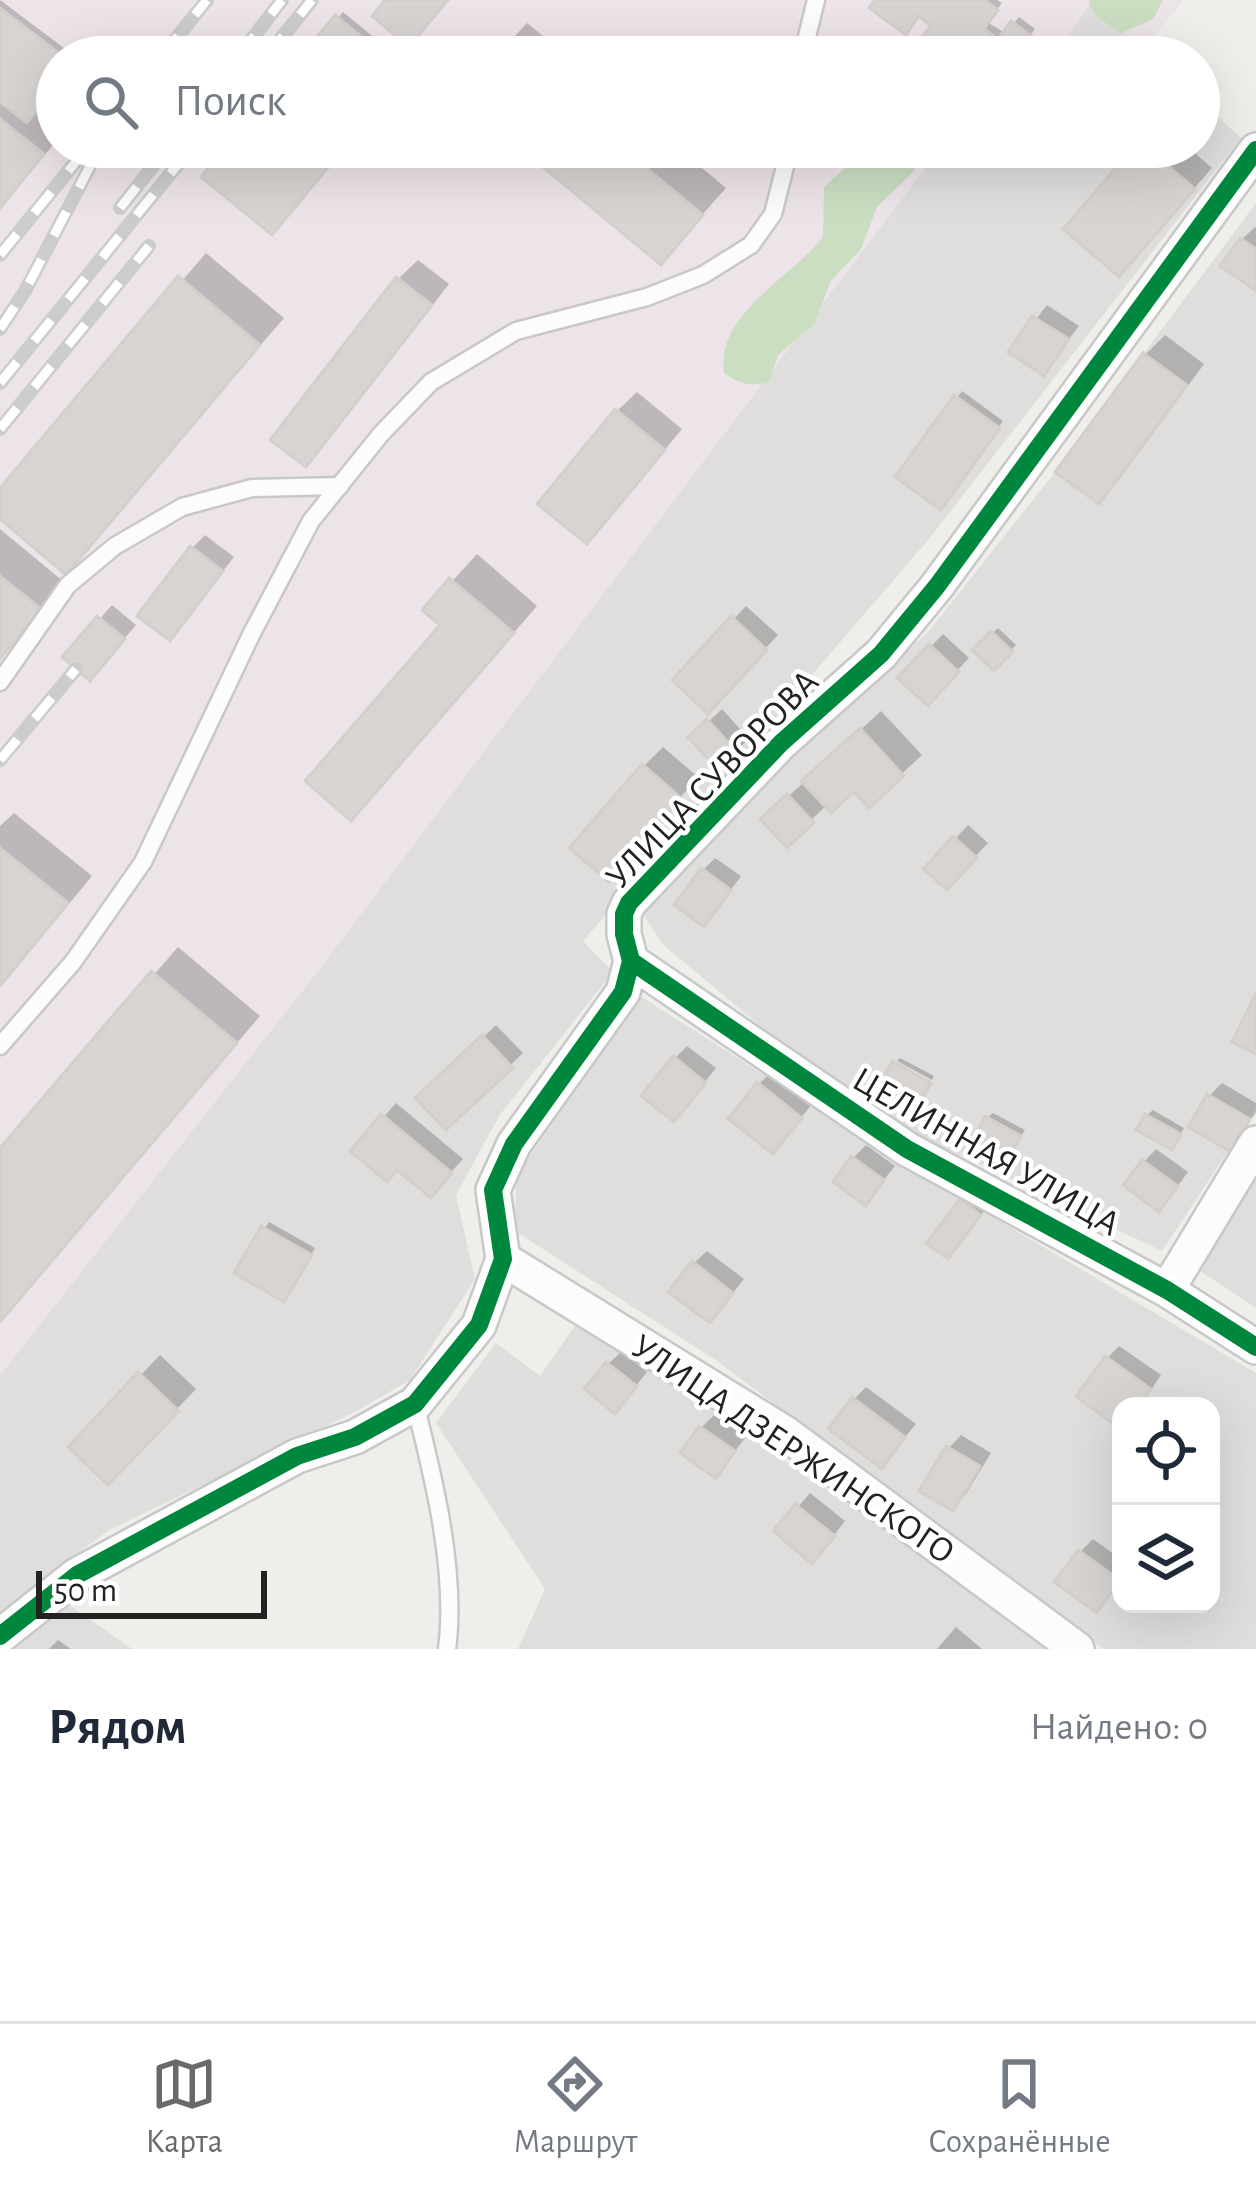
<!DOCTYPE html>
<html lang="ru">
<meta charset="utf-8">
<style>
:root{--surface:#fff;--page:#f6f6f7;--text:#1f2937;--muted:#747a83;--line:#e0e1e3;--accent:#6a6968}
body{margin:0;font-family:"Alegreya Sans",sans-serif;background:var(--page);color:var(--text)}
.controls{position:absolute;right:36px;bottom:36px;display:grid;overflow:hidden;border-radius:24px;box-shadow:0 12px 48px #0002}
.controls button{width:108px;height:108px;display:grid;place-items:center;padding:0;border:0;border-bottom:3px solid var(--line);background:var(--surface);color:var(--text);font:60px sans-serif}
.scale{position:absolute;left:36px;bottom:30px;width:231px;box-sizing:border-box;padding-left:12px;border:6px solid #222;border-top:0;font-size:33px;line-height:42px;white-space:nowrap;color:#222;-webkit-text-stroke:9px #fff;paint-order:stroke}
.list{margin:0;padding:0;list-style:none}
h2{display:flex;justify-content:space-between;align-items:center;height:156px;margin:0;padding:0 48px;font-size:51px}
h2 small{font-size:39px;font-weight:400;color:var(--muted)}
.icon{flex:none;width:66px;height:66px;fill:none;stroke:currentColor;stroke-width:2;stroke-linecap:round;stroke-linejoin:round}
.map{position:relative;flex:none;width:1256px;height:1649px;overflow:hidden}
.search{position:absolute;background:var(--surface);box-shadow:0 12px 48px #0002;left:36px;right:36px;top:36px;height:132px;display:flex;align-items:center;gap:30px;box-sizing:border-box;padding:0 42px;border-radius:66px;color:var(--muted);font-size:45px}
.sheet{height:372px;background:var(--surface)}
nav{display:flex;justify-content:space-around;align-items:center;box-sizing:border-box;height:168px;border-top:3px solid var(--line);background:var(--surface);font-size:33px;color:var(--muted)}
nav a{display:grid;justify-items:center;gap:6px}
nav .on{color:var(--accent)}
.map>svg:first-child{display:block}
.residential{fill:#dfdedc;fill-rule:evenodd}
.industrial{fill:#ede4e9}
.forest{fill:#cbdec1}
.shadow{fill:#0003}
.building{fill:#d7d4d2;stroke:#d3d0cc;stroke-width:3}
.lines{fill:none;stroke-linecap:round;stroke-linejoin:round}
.service-casing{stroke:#c9c8c7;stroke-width:21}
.minor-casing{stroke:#c9c8c7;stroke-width:38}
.service{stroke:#fdfcfc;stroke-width:16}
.minor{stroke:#fdfcfc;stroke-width:33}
.rail-casing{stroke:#ccc;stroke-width:14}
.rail{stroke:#fff;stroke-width:9;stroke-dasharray:27;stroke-linecap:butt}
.cycleway-casing{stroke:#fff;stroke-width:26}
.cycleway{stroke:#00873e;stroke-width:18}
.labels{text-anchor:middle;stroke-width:9;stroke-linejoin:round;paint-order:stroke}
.street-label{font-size:36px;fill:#222;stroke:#fff}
</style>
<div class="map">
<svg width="1256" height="1649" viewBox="0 0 1256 1649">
<rect width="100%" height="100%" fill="#f0eeeb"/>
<!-- residential -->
<path class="residential" d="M1089,5L1145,48L1154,57H1053Z
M1199,99L1241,138L929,539L583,941L613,972L499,1116L456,1195L475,1279L410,1380L353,1413L109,1530L0,1612V1375L317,972L941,147H1199Z
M1256,203V1109L1162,1251L924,1138L798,1057L662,944L640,909L764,778L929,631L1055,472Z
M640,996L912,1169L1256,1373V1649H1103L717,1361L515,1231L516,1176ZM1121,1406H1211V1604H1121Z
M1256,1178V1308L1197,1269Z
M579,1320L1014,1617L1053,1649H518L545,1589L436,1423L496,1343L540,1376Z
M65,1602L132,1649H7Z"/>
<!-- industrial -->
<path class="industrial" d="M0,0H1183L1145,48L1089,6L1053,57H57V147H941L317,972L0,1375Z"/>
<!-- forest -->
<path class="forest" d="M1090,0H1163L1153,19L1122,33L1098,18L1089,5Z
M868,147H931L912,173L877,207L861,249L830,282L815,323L778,355L769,382C750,387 740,384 724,373C716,313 791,278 823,237L824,187Z"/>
<!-- shadow -->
<path class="shadow" d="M0,0L76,57H57V82L39,105L57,119V140L0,210Z
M879,0H997L1002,3L987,22L1005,33L1019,17L1035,29L1014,57H977L967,49L961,57H943L935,25L920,13Z
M343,12L398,57H304Z
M527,23L569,57H495Z
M524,147H677L726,188L661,261Z
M1138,147H1188L1212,168L1138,253Z
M1255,227L1256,228V287L1242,239Z
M206,253L284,318L66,571L0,515V492Z
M418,260L449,284L325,444L306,463L398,279Z
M1047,305L1079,326L1043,373L1012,351Z
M1165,335L1204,364L1118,481L1099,500L1059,471L1145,355Z
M962,391L1003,421L946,500L899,476Z
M637,392L682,429L606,521L617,411Z
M0,529L64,582L0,660Z
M205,535L234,557L170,638L192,548Z
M477,554L537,606L377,791L444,625L426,610Z
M112,605L136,625L102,664L66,657Z
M746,606L778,635L708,710L676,680Z
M998,628L1016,645L994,667L976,650Z
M943,634L969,658L928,702L901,678Z
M722,709L749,739L719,767L692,737Z
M881,711L922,755L869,804L855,788L827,805L787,843L764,819Z
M663,747L698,777L628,858L644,766Z
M14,813L92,876L0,988V826Z
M968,825L988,843L947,886L927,869Z
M715,858L741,876L716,910L703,870Z
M178,947L260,1016L0,1322V1152Z
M496,1025L523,1053L447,1126L420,1098Z
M687,1046L716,1068L687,1105L675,1058Z
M900,1058L934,1076L932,1080L897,1061Z
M771,1072L812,1104L785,1138L759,1084Z
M1222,1083L1256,1103V1113L1230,1148L1209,1096Z
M396,1103L463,1159L443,1181L354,1151Z
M1153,1110L1184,1128L1177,1141L1147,1115Z
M993,1113L1025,1130L1007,1158L987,1118Z
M866,1145L895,1166L866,1202L853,1158Z
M1156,1149L1188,1172L1171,1195L1144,1162Z
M974,1188L992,1201L960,1243L962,1201Z
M269,1222L315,1248L289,1292L238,1272Z
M707,1251L744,1279L722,1307L694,1263Z
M1119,1346L1161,1375L1140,1406H1121V1425L1107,1358Z
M621,1352L647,1372L627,1397L608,1364Z
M160,1355L196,1389L108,1481L72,1447Z
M866,1387L916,1424L881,1465L854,1399Z
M714,1415L746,1437L716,1475L701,1428Z
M961,1435L991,1453L965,1495L952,1508L923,1490L949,1448Z
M810,1493L845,1521L825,1547L777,1531Z
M1093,1539L1121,1559V1580L1097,1609L1080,1552Z
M956,1627L982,1649H937Z
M58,1640L71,1649H49Z"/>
<!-- building -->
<path class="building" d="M385,0H448L409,47L372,16Z
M875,0H985L998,10L984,29L998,39L1011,21L1032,36L1016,57H973L966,52L963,57H938L918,42L931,26L919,16L906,35L869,8Z
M0,8L64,57H57V85L27,123L0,102Z
M335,15L386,57H300Z
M0,119L44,154L0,208Z
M226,147H345L272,235L201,177Z
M519,147H621L703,215L661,265Z
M1134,147H1146L1195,189L1119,277L1063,229Z
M1240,238L1256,249V291L1220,266Z
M178,276L260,345L66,575L0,519V488Z
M396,277L432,305L306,467L270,440Z
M1032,316L1069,339L1044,376L1008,352Z
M1143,353L1187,385L1099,504L1055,472Z
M954,395L1000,428L941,510L895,477Z
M615,409L665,450L587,544L537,504Z
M190,546L223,571L170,641L137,616Z
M0,576L41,609L0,659Z
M449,578L514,633L351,821L305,781L440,625L422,610Z
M97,616L125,639L90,681L62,657Z
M731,616L767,650L708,714L672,680Z
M991,631L1013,652L994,671L972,650Z
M929,644L959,672L928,706L897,678Z
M707,719L739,754L719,771L688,737Z
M860,728L904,776L869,808L854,792L831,813L801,781Z
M642,764L681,798L609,882L569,848Z
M787,794L814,823L787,848L760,819Z
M953,836L977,858L947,890L923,869Z
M0,848L68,903L0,986Z
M701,868L731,890L704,927L674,905Z
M151,971L237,1043L0,1322V1148Z
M1256,993V1054L1232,1042Z
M482,1035L513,1068L446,1130L415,1098Z
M673,1056L706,1083L674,1122L641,1096Z
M892,1061L931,1083L915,1112L876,1091Z
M757,1082L802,1118L773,1154L728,1119Z
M1207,1094L1250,1119L1231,1152L1188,1127Z
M381,1114L452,1173L431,1198L397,1170L387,1182L350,1151Z
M1145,1114L1181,1134L1172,1150L1136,1130Z
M985,1116L1021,1136L1007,1162L971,1143Z
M851,1156L884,1180L866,1206L833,1182Z
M1142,1160L1178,1186L1159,1212L1123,1185Z
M960,1199L981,1215L948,1259L926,1243Z
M261,1226L312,1255L284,1302L234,1273Z
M692,1261L733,1293L710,1323L668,1292Z
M1105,1356L1151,1389L1139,1406H1121V1429L1076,1397Z
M606,1362L637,1386L615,1414L584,1389Z
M138,1372L179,1411L108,1485L68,1447Z
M852,1397L905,1437L882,1469L828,1429Z
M699,1426L735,1451L716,1479L680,1453Z
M946,1446L980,1466L953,1511L919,1491Z
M795,1504L835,1536L812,1564L773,1531Z
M1078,1550L1120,1580L1097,1613L1054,1582Z"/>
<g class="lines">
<!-- service casing -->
<g class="service-casing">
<path id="service" d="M802,57L816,0
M0,682L68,585L115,546L182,507L252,488L340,486
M0,1046L73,962L143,862L252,633L311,521L381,434L431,382L516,331L647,297L703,275L751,245L773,214L790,147
M415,1404C434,1479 457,1573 447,1649"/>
</g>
<!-- minor casing -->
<g class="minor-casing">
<path id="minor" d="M631,961L907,1149L1167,1290L1256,1347
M503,1259L785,1433L1077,1649
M1167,1290L1256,1143
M0,1636L77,1575L297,1456L355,1437L415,1404L479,1325L503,1259L493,1190L514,1144L623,992L631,961L624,934V914L629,903L781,743L881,654L937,586L1256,150"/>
</g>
<!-- service -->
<use href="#service" class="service"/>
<!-- minor -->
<use href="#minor" class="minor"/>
<!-- rail casing -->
<g class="rail-casing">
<path id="rail" d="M161,57L207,0
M238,57L282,0
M266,57L312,0
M120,208L168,147
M0,255L83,153
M0,329L25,291L100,147
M0,383L192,147
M0,429L149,246
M0,760L76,669"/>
</g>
<!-- rail -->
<use href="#rail" class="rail"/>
<!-- cycleway casing -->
<g class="cycleway-casing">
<path id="cycleway" d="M631,961L907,1149L1167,1290L1256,1347
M0,1636L77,1575L297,1456L355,1437L415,1404L479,1325L503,1259L493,1190L514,1144L623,992L631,961L624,934V914L629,903L781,743L881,654L937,586L1256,150"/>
</g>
<!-- cycleway -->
<use href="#cycleway" class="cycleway"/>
</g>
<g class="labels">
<!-- street labels -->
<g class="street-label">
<text transform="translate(711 778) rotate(-46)" y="13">УЛИЦА СУВОРОВА</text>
<text transform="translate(987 1150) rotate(30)" y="13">ЦЕЛИННАЯ УЛИЦА</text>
<text transform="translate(794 1448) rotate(34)" y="13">УЛИЦА ДЗЕРЖИНСКОГО</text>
</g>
</g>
</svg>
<div class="controls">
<button><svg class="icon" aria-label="locate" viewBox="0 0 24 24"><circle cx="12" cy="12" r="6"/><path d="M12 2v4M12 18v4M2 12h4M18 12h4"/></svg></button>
<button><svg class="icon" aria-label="layers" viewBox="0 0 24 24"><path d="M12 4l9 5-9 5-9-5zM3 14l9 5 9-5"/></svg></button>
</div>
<div class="scale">50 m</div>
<div class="search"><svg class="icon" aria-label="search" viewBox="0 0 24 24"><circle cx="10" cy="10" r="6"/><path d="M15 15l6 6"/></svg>Поиск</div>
</div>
<section class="sheet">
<h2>Рядом<small>Найдено: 0</small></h2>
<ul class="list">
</ul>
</section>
<nav>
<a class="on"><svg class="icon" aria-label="map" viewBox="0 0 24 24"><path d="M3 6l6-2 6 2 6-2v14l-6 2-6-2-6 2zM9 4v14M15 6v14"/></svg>Карта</a>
<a><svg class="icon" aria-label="directions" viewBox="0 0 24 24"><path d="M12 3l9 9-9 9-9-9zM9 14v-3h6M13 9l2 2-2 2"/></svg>Маршрут</a>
<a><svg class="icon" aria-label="saved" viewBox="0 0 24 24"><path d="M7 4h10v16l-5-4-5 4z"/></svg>Сохранённые</a>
</nav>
